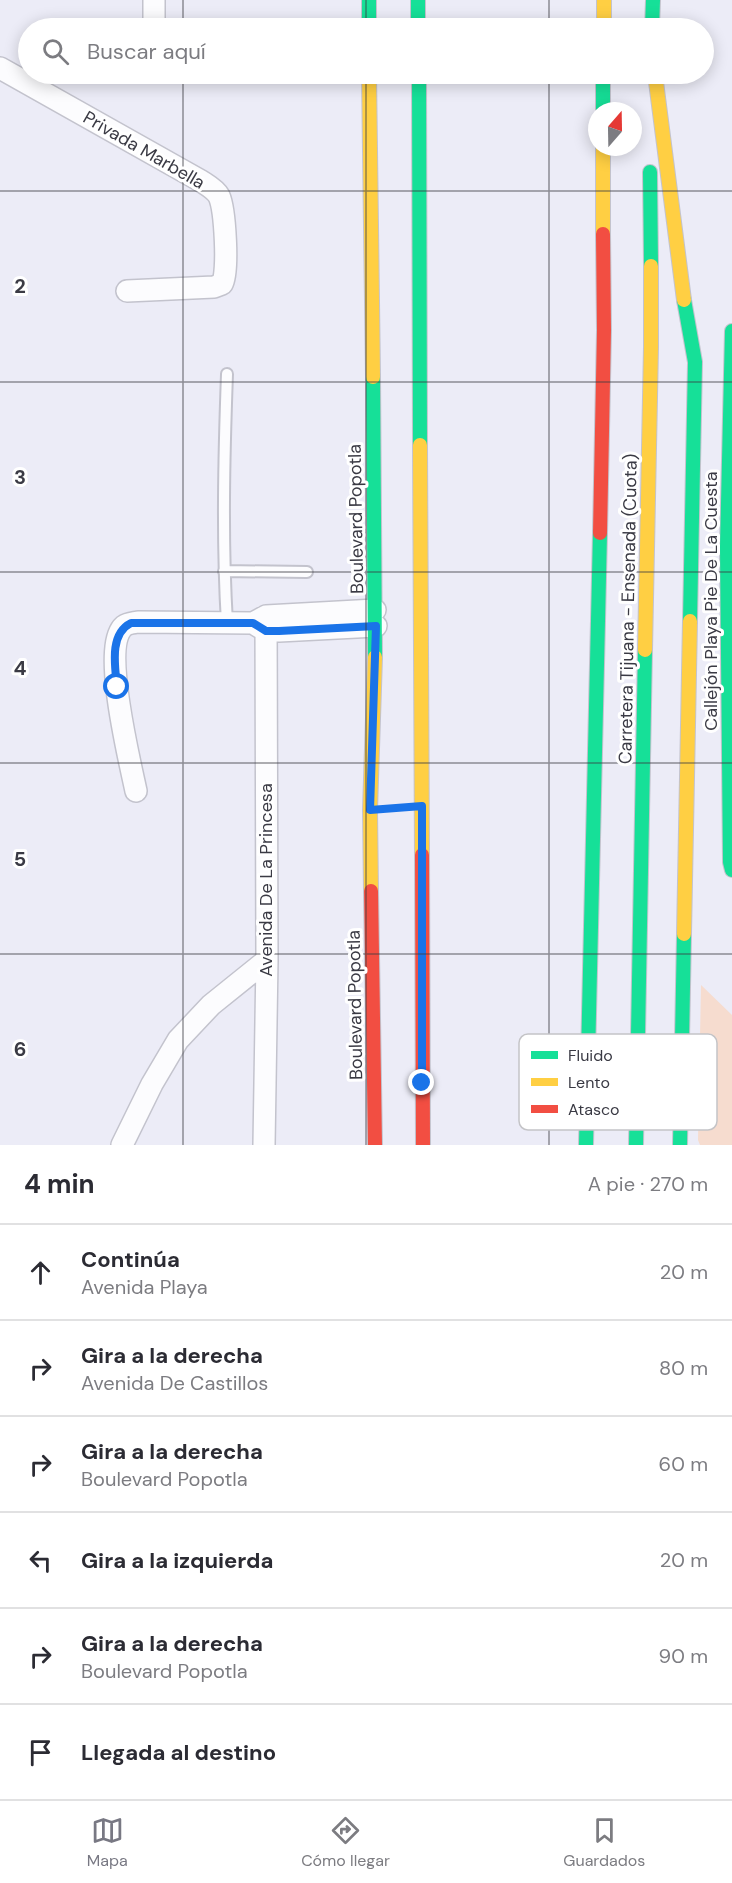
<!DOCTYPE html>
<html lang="es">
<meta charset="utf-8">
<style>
:root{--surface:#fff;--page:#f2f2f3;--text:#2b2b33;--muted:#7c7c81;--line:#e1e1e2;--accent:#787883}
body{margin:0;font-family:"DM Sans",sans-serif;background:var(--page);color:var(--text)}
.compass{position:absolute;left:588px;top:102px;width:54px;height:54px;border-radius:50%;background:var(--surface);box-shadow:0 3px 15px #0003;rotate:20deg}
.stop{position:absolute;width:18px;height:18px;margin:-14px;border:4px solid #1a73e8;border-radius:50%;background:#fff}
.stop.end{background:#1a73e8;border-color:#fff;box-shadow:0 2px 6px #0008}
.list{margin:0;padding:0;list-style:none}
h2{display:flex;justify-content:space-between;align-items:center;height:78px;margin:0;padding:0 24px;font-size:26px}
h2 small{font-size:20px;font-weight:400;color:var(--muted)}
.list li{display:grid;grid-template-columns:39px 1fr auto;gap:18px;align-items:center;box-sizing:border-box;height:96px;padding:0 24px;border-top:2px solid var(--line)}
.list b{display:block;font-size:22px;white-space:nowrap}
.list p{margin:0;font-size:20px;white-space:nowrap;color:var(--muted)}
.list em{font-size:20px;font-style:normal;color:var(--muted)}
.icon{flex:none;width:33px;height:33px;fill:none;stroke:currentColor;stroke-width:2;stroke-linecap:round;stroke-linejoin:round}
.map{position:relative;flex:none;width:732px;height:1145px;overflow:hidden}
.search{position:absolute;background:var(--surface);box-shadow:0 3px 15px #0003;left:18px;right:18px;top:18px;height:66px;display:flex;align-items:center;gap:15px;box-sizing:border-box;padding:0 21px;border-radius:33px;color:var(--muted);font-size:22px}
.sheet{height:654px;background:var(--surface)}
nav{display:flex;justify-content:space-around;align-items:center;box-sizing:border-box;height:84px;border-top:2px solid var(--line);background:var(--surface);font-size:16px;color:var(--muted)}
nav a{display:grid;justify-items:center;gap:3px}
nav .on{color:var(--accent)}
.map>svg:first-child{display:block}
.green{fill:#f6dccf}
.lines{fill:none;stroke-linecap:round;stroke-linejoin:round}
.lane-casing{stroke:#c3c3cd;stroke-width:14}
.street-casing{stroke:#c3c3cd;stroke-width:24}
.fast-casing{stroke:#c3c3cd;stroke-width:16}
.slow-casing{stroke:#c3c3cd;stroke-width:16}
.jam-casing{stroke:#c3c3cd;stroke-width:16}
.lane{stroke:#fcfcfe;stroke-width:10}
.street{stroke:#fcfcfe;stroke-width:21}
.fast{stroke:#16e098;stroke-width:14}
.slow{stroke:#ffcf43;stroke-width:14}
.jam{stroke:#f24e42;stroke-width:14}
.route{stroke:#1a73e8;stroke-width:8}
.grid{fill:none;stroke:#3a3a44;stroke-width:1.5;stroke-opacity:0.55}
.labels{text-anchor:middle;stroke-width:6;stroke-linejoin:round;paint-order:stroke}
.street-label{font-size:18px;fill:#3a3a44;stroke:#fff}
.key{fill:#fff;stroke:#c4c4c7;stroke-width:1.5}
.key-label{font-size:16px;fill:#3a3a44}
.grid-label{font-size:20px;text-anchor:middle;font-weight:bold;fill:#3a3a44;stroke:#fff;stroke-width:6;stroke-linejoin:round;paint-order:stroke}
</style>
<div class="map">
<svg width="732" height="1145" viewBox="0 0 732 1145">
<rect width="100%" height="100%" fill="#ececf7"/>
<!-- green -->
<path class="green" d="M701,985L732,1015V1145H700L698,1140Z"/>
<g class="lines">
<!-- lane casing -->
<g class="lane-casing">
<path id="lane" d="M224,571L307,572
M227,623C222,540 224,457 227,374"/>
</g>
<!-- street casing -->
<g class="street-casing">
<path id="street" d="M154,0V24
M0,68L201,181C207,185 215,189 219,196C225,209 229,272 222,284L214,287L127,291
M256,625L266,631H279L376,626
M136,791C130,762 101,646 124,626C128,623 133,623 138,622L253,623L266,616L375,610
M122,1145L152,1084L178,1040L211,1005L267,960
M264,1145L267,960L266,616"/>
</g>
<!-- fast casing -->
<g class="fast-casing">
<path id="fast" d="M369,0V28
M418,0V28
M652,28L653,0
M419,74L420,445
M603,74V111
M650,172L651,266
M684,300L695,362L690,621
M732,331L727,547L730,862L732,870
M373,377L375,657
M586,1145L600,533
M636,1145L645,650
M680,1145L684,934"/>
</g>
<!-- slow casing -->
<g class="slow-casing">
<path id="slow" d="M604,0V28
M369,74L373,377
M655,74L684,300
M603,147V234
M420,445L422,855
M645,650L651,347V266
M371,891L370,810L375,657
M684,934L690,621"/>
</g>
<!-- jam casing -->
<g class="jam-casing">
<path id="jam" d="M600,533L604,330L603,234
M422,855L423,1145
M371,891L375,1145"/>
</g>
<!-- lane -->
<use href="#lane" class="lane"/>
<!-- street -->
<use href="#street" class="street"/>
<!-- fast -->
<use href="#fast" class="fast"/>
<!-- slow -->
<use href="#slow" class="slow"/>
<!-- jam -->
<use href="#jam" class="jam"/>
</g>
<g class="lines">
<!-- route -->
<path class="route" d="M117,687C115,666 109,634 131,623H253L266,631H279L376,626L370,810L422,806V1083"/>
</g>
<!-- grid -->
<path class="grid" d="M183,0V28M366,0V28M549,0V28M183,74V1145M366,74V1145M549,74V1145M0,191H732M0,382H732M0,572H732M0,763H732M0,954H732"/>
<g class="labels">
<!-- street labels -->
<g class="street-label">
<text transform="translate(144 150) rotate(30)" y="6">Privada Marbella</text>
<text transform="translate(356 519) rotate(-91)" y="6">Boulevard Popotla</text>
<text transform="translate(711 601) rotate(-90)" y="6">Callejón Playa Pie De La Cuesta</text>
<text transform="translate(628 609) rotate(-89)" y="6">Carretera Tijuana - Ensenada (Cuota)</text>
<text transform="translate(266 880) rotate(-90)" y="6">Avenida De La Princesa</text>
<text transform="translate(355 1005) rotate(-91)" y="6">Boulevard Popotla</text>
</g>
</g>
<!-- legend -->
<rect x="519" y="1034" width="198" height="96" rx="9" class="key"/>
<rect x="531" y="1051" width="27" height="8" fill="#16e098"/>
<rect x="531" y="1078" width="27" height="8" fill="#ffcf43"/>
<rect x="531" y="1105" width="27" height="8" fill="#f24e42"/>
<g class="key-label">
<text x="568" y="1061">Fluido</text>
<text x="568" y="1088">Lento</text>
<text x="568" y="1115">Atasco</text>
</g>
<g class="grid-label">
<text x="20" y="293">2</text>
<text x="20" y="484">3</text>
<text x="20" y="675">4</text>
<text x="20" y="866">5</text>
<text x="20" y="1056">6</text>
</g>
</svg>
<svg class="compass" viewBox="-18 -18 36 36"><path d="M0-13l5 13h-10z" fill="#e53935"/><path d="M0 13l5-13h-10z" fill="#7c7c81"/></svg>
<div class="stop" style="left:117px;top:687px"></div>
<div class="stop end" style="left:422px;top:1083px"></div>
<div class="search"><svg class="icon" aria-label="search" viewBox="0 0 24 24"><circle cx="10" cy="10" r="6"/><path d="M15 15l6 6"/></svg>Buscar aquí</div>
</div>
<section class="sheet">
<h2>4 min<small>A pie · 270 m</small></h2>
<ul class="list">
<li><svg class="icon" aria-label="ahead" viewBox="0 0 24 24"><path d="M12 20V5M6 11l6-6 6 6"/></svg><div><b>Continúa</b><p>Avenida Playa</p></div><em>20 m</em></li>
<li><svg class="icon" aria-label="right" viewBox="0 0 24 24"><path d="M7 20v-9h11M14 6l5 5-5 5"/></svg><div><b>Gira a la derecha</b><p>Avenida De Castillos</p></div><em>80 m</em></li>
<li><svg class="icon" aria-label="right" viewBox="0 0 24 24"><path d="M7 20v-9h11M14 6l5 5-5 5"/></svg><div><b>Gira a la derecha</b><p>Boulevard Popotla</p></div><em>60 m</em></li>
<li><svg class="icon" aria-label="left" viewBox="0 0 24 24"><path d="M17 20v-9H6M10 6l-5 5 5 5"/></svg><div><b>Gira a la izquierda</b></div><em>20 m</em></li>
<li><svg class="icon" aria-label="right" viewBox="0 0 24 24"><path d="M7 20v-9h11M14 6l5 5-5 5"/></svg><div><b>Gira a la derecha</b><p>Boulevard Popotla</p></div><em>90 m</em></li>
<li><svg class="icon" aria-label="arrive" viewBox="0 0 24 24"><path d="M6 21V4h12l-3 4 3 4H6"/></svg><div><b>Llegada al destino</b></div></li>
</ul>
</section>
<nav>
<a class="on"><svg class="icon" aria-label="map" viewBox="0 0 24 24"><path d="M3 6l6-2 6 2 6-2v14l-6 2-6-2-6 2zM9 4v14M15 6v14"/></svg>Mapa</a>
<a><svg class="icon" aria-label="directions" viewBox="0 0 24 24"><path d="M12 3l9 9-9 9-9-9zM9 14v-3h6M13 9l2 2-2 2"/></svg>Cómo llegar</a>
<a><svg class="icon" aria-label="saved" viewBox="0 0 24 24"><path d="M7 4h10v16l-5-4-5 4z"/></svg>Guardados</a>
</nav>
